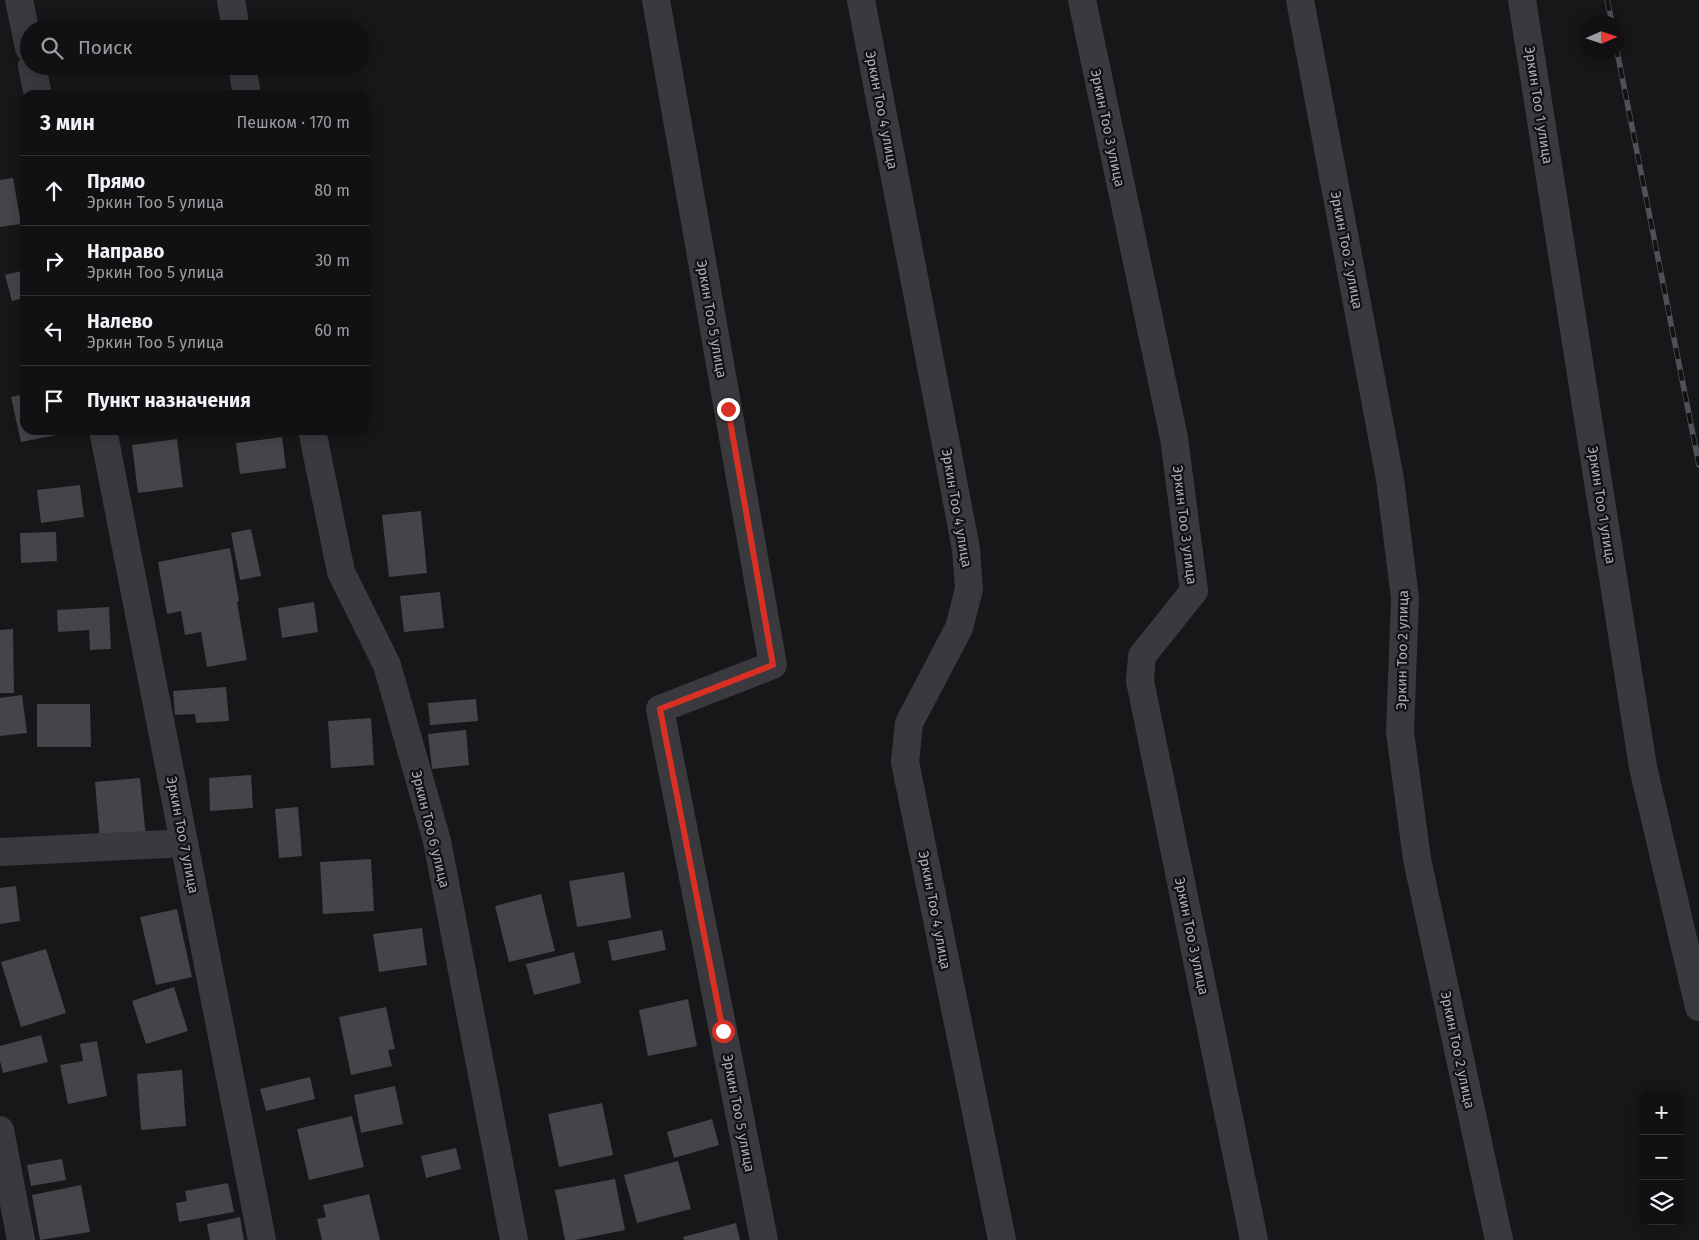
<!DOCTYPE html>
<html lang="ru">
<meta charset="utf-8">
<style>
:root{--surface:#111113;--page:#1a1a1c;--text:#f1f3f6;--muted:#9c9da0;--line:#303133}
body{margin:0;font-family:"Fira Sans",sans-serif;background:var(--page);color:var(--text)}
.controls{position:absolute;right:15px;bottom:15px;display:grid;overflow:hidden;border-radius:10px;box-shadow:0 2px 12px #0003}
.controls button{width:45px;height:45px;display:grid;place-items:center;padding:0;border:0;border-bottom:1px solid var(--line);background:var(--surface);color:var(--text);font:25px sans-serif}
.compass{position:absolute;left:1579px;top:15px;width:45px;height:45px;border-radius:50%;background:var(--surface);box-shadow:0 2px 12px #0003;rotate:87deg}
.stop{position:absolute;width:15px;height:15px;margin:-11px;border:4px solid #d93025;border-radius:50%;background:#fff}
.stop.end{background:#d93025;border-color:#fff;box-shadow:0 1px 5px #0008}
.list{margin:0;padding:0;list-style:none}
h2{display:flex;justify-content:space-between;align-items:center;height:65px;margin:0;padding:0 20px;font-size:21px}
h2 small{font-size:16px;font-weight:400;color:var(--muted)}
.list li{display:grid;grid-template-columns:32px 1fr auto;gap:15px;align-items:center;box-sizing:border-box;height:70px;padding:0 20px;border-top:1px solid var(--line)}
.list b{display:block;font-size:19px;white-space:nowrap}
.list p{margin:0;font-size:16px;white-space:nowrap;color:var(--muted)}
.list em{font-size:16px;font-style:normal;color:var(--muted)}
.icon{flex:none;width:28px;height:28px;fill:none;stroke:currentColor;stroke-width:2;stroke-linecap:round;stroke-linejoin:round}
.map{position:relative;flex:none;width:1699px;height:1240px;overflow:hidden}
.search{position:absolute;background:var(--surface);box-shadow:0 2px 12px #0003;left:20px;top:20px;width:350px;height:55px;display:flex;align-items:center;gap:12px;box-sizing:border-box;padding:0 18px;border-radius:28px;color:var(--muted);font-size:19px}
.panel{position:absolute;background:var(--surface);box-shadow:0 2px 12px #0003;left:20px;top:90px;width:350px;height:345px;border-radius:15px}
.map>svg:first-child{display:block}
.building{fill:#444449}
.lines{fill:none;stroke-linecap:round;stroke-linejoin:round}
.minor{stroke:#39393e;stroke-width:28}
.rail-casing{stroke:#505157;stroke-width:5.5}
.rail{stroke:#121214;stroke-width:4;stroke-dasharray:11;stroke-linecap:butt}
.route{stroke:#d93025;stroke-width:6}
.labels{text-anchor:middle;stroke-width:4.5;stroke-linejoin:round;paint-order:stroke}
.street-label{font-size:14px;fill:#aaaeb8;stroke:#121214}
</style>
<div class="map">
<svg width="1699" height="1240" viewBox="0 0 1699 1240">
<rect width="100%" height="100%" fill="#171719"/>
<!-- building -->
<path class="building" d="M13,178L21,224L0,227V180Z
M25,270V311H23L20,299L12,301L5,275Z
M25,394V430H71V432L21,442L11,397Z
M282,437L286,468L240,474L236,443Z
M177,439L183,487L138,493L132,445Z
M80,485L84,517L41,523L37,490Z
M421,511L427,573L389,577L382,515Z
M251,529L261,576L240,580L231,533Z
M56,532L57,561L21,563L20,533Z
M230,548L239,601L237,602L247,660L207,667L201,632L185,635L181,611L167,614L158,562Z
M440,592L444,628L404,632L400,596Z
M314,602L318,632L282,638L278,608Z
M109,607L111,649L90,650L89,630L58,632L57,610Z
M13,629L14,693H0V630Z
M226,687L229,721L196,723L195,714L175,715L173,691Z
M22,695L27,733L0,736V698Z
M476,699L478,721L430,725L428,703Z
M37,704H90L91,747H37Z
M371,718L374,765L331,768L328,721Z
M466,730L469,765L432,769L428,734Z
M251,775L253,808L210,811L209,778Z
M140,778L146,837L100,841L95,782Z
M298,807L302,856L279,858L275,809Z
M371,859L374,911L323,914L320,862Z
M624,872L631,918L577,927L569,881Z
M16,886L20,921L0,924V888Z
M541,894L555,951L509,962L495,906Z
M177,909L192,977L156,985L140,917Z
M422,928L427,965L379,972L373,934Z
M662,930L666,950L612,961L608,941Z
M46,949L66,1013L21,1027L1,962Z
M574,952L581,983L534,995L526,964Z
M174,987L188,1031L146,1044L132,1001Z
M688,999L697,1046L648,1056L639,1010Z
M386,1007L395,1049L388,1050L392,1066L351,1075L339,1017Z
M41,1035L48,1062L3,1073L0,1061V1046Z
M97,1041L107,1096L68,1104L60,1065L83,1061L80,1044Z
M182,1070L186,1126L141,1130L137,1074Z
M310,1077L315,1099L266,1111L260,1089Z
M395,1086L403,1124L361,1133L354,1095Z
M602,1103L613,1155L559,1167L548,1114Z
M352,1116L364,1167L309,1180L297,1129Z
M712,1119L719,1145L674,1158L667,1132Z
M456,1148L461,1169L426,1178L421,1156Z
M62,1159L66,1180L31,1186L27,1165Z
M678,1161L691,1209L637,1223L624,1175Z
M615,1179L625,1230L575,1240H565L555,1190Z
M228,1183L234,1212L179,1222L176,1203L187,1201L185,1191Z
M81,1185L90,1232L40,1240L32,1195Z
M369,1194L380,1240H322L317,1219L326,1217L323,1205Z
M240,1217L244,1240H210L207,1224Z
M736,1223L740,1240H684L683,1237Z"/>
<g class="lines">
<!-- minor -->
<path class="minor" d="M19,0L29,48
M231,0L236,29
M656,0L773,665L660,709L764,1240
M861,0L966,549L969,589L959,628L909,723L905,762L1002,1240
M1082,0L1174,438L1194,591L1142,656L1140,681L1254,1240
M1300,0L1390,479L1405,598L1400,732L1417,859L1499,1240
M1522,0L1643,767L1699,1007
M32,66L38,95
M242,66L247,95
M103,430L262,1240
M312,430L341,572L387,665L437,841L514,1240
M0,852L167,844
M0,1130L21,1240"/>
<!-- rail casing -->
<g class="rail-casing">
<path id="rail" d="M1607,0L1612,22
M1616,46L1699,465"/>
</g>
<!-- rail -->
<use href="#rail" class="rail"/>
</g>
<g class="lines">
<!-- route -->
<path class="route" d="M723,1031L660,709L773,665L728,409"/>
</g>
<g class="labels">
<!-- street labels -->
<g class="street-label">
<text transform="translate(1539 105) rotate(81)" y="5">Эркин Тоо 1 улица</text>
<text transform="translate(882 110) rotate(79)" y="5">Эркин Тоо 4 улица</text>
<text transform="translate(1108 128) rotate(78)" y="5">Эркин Тоо 3 улица</text>
<text transform="translate(1347 250) rotate(79)" y="5">Эркин Тоо 2 улица</text>
<text transform="translate(712 319) rotate(80)" y="5">Эркин Тоо 5 улица</text>
<text transform="translate(1602 505) rotate(81)" y="5">Эркин Тоо 1 улица</text>
<text transform="translate(957 508) rotate(80)" y="5">Эркин Тоо 4 улица</text>
<text transform="translate(1185 525) rotate(83)" y="5">Эркин Тоо 3 улица</text>
<text transform="translate(1402 650) rotate(-89)" y="5">Эркин Тоо 2 улица</text>
<text transform="translate(431 829) rotate(76)" y="5">Эркин Тоо 6 улица</text>
<text transform="translate(183 835) rotate(79)" y="5">Эркин Тоо 7 улица</text>
<text transform="translate(935 910) rotate(79)" y="5">Эркин Тоо 4 улица</text>
<text transform="translate(1192 936) rotate(78)" y="5">Эркин Тоо 3 улица</text>
<text transform="translate(1458 1050) rotate(78)" y="5">Эркин Тоо 2 улица</text>
<text transform="translate(739 1113) rotate(79)" y="5">Эркин Тоо 5 улица</text>
</g>
</g>
</svg>
<div class="controls">
<button>+</button>
<button>−</button>
<button><svg class="icon" aria-label="layers" viewBox="0 0 24 24"><path d="M12 4l9 5-9 5-9-5zM3 14l9 5 9-5"/></svg></button>
</div>
<svg class="compass" viewBox="-18 -18 36 36"><path d="M0-13l5 13h-10z" fill="#e53935"/><path d="M0 13l5-13h-10z" fill="#9c9da0"/></svg>
<div class="stop" style="left:723px;top:1031px"></div>
<div class="stop end" style="left:728px;top:409px"></div>
<div class="search"><svg class="icon" aria-label="search" viewBox="0 0 24 24"><circle cx="10" cy="10" r="6"/><path d="M15 15l6 6"/></svg>Поиск</div>
<section class="panel">
<h2>3 мин<small>Пешком · 170 m</small></h2>
<ul class="list">
<li><svg class="icon" aria-label="ahead" viewBox="0 0 24 24"><path d="M12 20V5M6 11l6-6 6 6"/></svg><div><b>Прямо</b><p>Эркин Тоо 5 улица</p></div><em>80 m</em></li>
<li><svg class="icon" aria-label="right" viewBox="0 0 24 24"><path d="M7 20v-9h11M14 6l5 5-5 5"/></svg><div><b>Направо</b><p>Эркин Тоо 5 улица</p></div><em>30 m</em></li>
<li><svg class="icon" aria-label="left" viewBox="0 0 24 24"><path d="M17 20v-9H6M10 6l-5 5 5 5"/></svg><div><b>Налево</b><p>Эркин Тоо 5 улица</p></div><em>60 m</em></li>
<li><svg class="icon" aria-label="arrive" viewBox="0 0 24 24"><path d="M6 21V4h12l-3 4 3 4H6"/></svg><div><b>Пункт назначения</b></div></li>
</ul>
</section>
</div>
